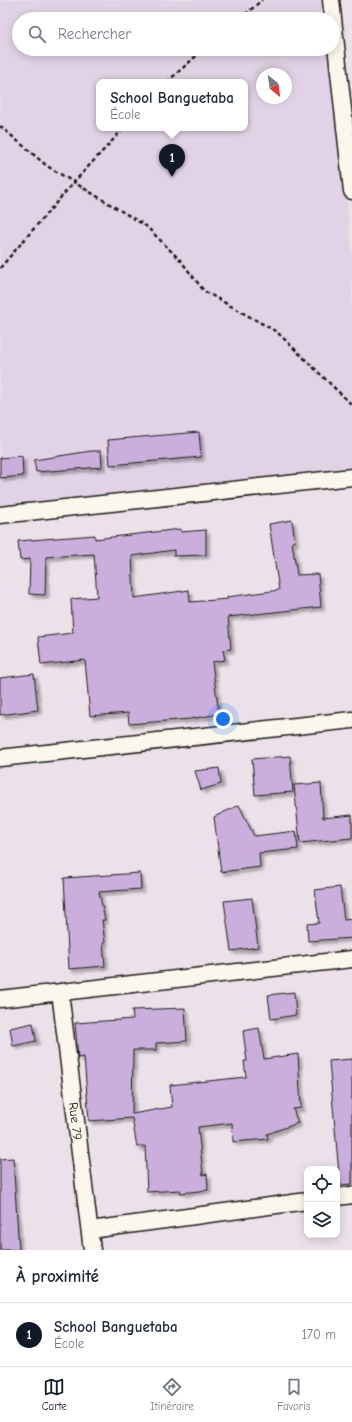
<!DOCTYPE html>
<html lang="fr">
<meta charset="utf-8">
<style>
:root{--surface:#fff;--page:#f2f2f3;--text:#1f2937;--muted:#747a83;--line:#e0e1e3;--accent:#111827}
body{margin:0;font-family:"Comic Neue",sans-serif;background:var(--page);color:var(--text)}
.controls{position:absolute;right:12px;bottom:12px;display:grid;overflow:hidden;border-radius:8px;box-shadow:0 2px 10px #0003}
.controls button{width:36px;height:36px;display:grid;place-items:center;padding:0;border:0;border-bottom:1px solid var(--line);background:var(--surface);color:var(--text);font:20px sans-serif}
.compass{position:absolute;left:256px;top:68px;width:36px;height:36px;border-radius:50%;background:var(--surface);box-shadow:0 2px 10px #0003;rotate:151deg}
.you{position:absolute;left:223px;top:719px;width:14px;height:14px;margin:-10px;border:3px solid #fff;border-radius:50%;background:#1a73e8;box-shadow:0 0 0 6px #1a73e833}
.badge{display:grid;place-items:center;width:26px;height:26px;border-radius:50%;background:var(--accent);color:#fff;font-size:13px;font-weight:700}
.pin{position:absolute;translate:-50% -33px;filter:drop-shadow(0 1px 2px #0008)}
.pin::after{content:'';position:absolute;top:21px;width:14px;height:12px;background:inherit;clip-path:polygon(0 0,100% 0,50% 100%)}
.popup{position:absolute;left:96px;top:79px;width:152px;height:52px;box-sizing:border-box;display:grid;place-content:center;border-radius:8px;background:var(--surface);filter:drop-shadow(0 1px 3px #0005);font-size:13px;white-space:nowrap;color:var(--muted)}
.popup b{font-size:15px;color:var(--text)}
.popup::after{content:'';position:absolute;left:50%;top:100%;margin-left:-8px;border:8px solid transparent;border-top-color:var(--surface)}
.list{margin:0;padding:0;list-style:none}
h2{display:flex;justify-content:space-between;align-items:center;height:52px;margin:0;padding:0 16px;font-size:17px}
h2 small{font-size:13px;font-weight:400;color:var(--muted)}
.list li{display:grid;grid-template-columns:26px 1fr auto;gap:12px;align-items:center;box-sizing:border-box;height:64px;padding:0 16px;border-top:1px solid var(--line)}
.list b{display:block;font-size:15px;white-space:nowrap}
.list p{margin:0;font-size:13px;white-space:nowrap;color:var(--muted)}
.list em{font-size:13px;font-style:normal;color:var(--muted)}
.icon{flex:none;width:22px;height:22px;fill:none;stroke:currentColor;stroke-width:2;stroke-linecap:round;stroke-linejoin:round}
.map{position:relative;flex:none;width:352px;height:1250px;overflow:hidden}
.search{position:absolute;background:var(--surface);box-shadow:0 2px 10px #0003;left:12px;right:12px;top:12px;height:44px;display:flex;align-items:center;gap:10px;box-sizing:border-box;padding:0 14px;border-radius:22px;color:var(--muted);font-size:15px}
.sheet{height:116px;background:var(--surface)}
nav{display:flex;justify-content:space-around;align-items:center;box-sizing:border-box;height:56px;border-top:1px solid var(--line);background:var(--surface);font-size:11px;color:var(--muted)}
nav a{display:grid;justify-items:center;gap:2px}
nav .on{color:var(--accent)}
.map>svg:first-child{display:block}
.built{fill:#e2d2e5;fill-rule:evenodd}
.building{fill:#caafdd;stroke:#1c1c1c;filter:url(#shadow)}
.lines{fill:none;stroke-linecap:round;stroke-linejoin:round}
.street-casing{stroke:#1c1c1c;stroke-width:19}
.path{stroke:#1c1c1c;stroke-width:2.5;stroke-dasharray:4 3;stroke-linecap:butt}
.street{stroke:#fbf7ec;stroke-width:16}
.labels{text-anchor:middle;stroke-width:3;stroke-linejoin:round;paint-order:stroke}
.street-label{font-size:13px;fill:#1c1c1c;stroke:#fbf7ec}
</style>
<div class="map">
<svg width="352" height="1250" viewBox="0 0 352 1250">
<defs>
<filter id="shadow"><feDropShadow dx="3.5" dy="3.5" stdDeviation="1" flood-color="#0004"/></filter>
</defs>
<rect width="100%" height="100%" fill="#ece1e8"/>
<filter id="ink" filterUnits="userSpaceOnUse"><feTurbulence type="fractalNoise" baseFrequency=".025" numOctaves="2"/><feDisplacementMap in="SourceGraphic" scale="8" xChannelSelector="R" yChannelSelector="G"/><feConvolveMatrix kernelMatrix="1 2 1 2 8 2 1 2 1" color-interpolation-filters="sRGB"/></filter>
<g filter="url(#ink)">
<!-- built -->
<path class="built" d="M0,0H328L329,19H19V49H332L352,255V471L0,507ZM262,74H286V98H262ZM99,82H245V128H99Z"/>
<!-- building -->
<path class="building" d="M199,432L201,457L110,465L108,440Z
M91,451H101L102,467L36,472L34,460Z
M22,456L23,476L0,478V458Z
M292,520L295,542H292L297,575L318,574L321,607L228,617L231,649L223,650L225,660L212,662L219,714L190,719L129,724L128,713L90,716L85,660L41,665L38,637L73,633L71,599L97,597L94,554L46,557L45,595L29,594L30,559L20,560L18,541L95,535V539L181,529V532L206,530V555L174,556V550L132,556L134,598L189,590L190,602L228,599L227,597L279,590L269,524Z
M34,674L38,710L0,715V678Z
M290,756L293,792L255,795L252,759Z
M219,768L221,784L201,790L195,771Z
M321,783L323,818L352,815V838L300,843L294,785Z
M239,805L254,836L296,831L298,849L259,853L260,867L221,872L214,817Z
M140,873L141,889L99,892L105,920H102L105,943H103L105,966L69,969L64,878Z
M340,887L344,920L352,919V938L308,941L307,924L319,923L315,890Z
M252,898L258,947L231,951L224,901Z
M294,992L296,1015L271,1019L268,995Z
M185,1008L187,1041L156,1043V1050H133L132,1114L172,1107L170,1085L246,1077L244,1061H247L243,1031L259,1028L264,1059L298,1054L301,1108L293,1109L298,1123L267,1134L268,1139L233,1142L232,1123L198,1127L203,1175L207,1174L208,1190L181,1193L180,1190L147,1192L145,1146L137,1147L132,1118L89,1121L84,1057L78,1058L75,1023L133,1019L132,1010Z
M33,1023L36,1041L13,1046L10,1028Z
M352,1059V1184L340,1185L329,1061Z
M13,1158L19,1250H0V1159Z"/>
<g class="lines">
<!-- street casing -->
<g class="street-casing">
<path id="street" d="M331,0L352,191
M0,515L352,477
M0,758L352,720
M60,992L92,1250
M0,999L352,959
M337,1197L352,1195
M90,1230L307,1201"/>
</g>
<!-- path -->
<path class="path" d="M240,19L262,0
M167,82L204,49
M0,126L47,166L146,226L181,261L204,291L277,332L352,405
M0,268L74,182L124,128"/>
<!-- street -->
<use href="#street" class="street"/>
</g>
</g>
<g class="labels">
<!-- street labels -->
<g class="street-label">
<text transform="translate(76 1121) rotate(83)" y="5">Rue 79</text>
</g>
</g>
</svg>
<div class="controls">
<button><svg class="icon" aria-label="locate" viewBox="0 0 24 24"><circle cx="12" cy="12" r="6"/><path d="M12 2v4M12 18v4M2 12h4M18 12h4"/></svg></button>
<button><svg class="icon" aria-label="layers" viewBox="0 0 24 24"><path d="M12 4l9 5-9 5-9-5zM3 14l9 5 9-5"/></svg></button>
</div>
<svg class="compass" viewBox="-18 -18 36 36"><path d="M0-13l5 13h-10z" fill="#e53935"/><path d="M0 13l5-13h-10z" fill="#747a83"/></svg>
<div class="you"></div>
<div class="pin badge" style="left:172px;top:177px">1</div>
<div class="popup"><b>School Banguetaba</b>École</div>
<div class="search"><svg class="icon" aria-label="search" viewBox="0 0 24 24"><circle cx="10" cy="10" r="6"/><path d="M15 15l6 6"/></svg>Rechercher</div>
</div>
<section class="sheet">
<h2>À proximité<small></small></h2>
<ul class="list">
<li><span class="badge">1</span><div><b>School Banguetaba</b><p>École</p></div><em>170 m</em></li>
</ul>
</section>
<nav>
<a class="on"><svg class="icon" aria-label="map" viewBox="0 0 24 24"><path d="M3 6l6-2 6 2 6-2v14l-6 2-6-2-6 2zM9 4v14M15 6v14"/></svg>Carte</a>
<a><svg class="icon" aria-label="directions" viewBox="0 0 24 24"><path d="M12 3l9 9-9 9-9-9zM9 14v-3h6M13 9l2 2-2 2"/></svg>Itinéraire</a>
<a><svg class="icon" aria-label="saved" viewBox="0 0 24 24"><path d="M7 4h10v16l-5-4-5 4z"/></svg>Favoris</a>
</nav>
